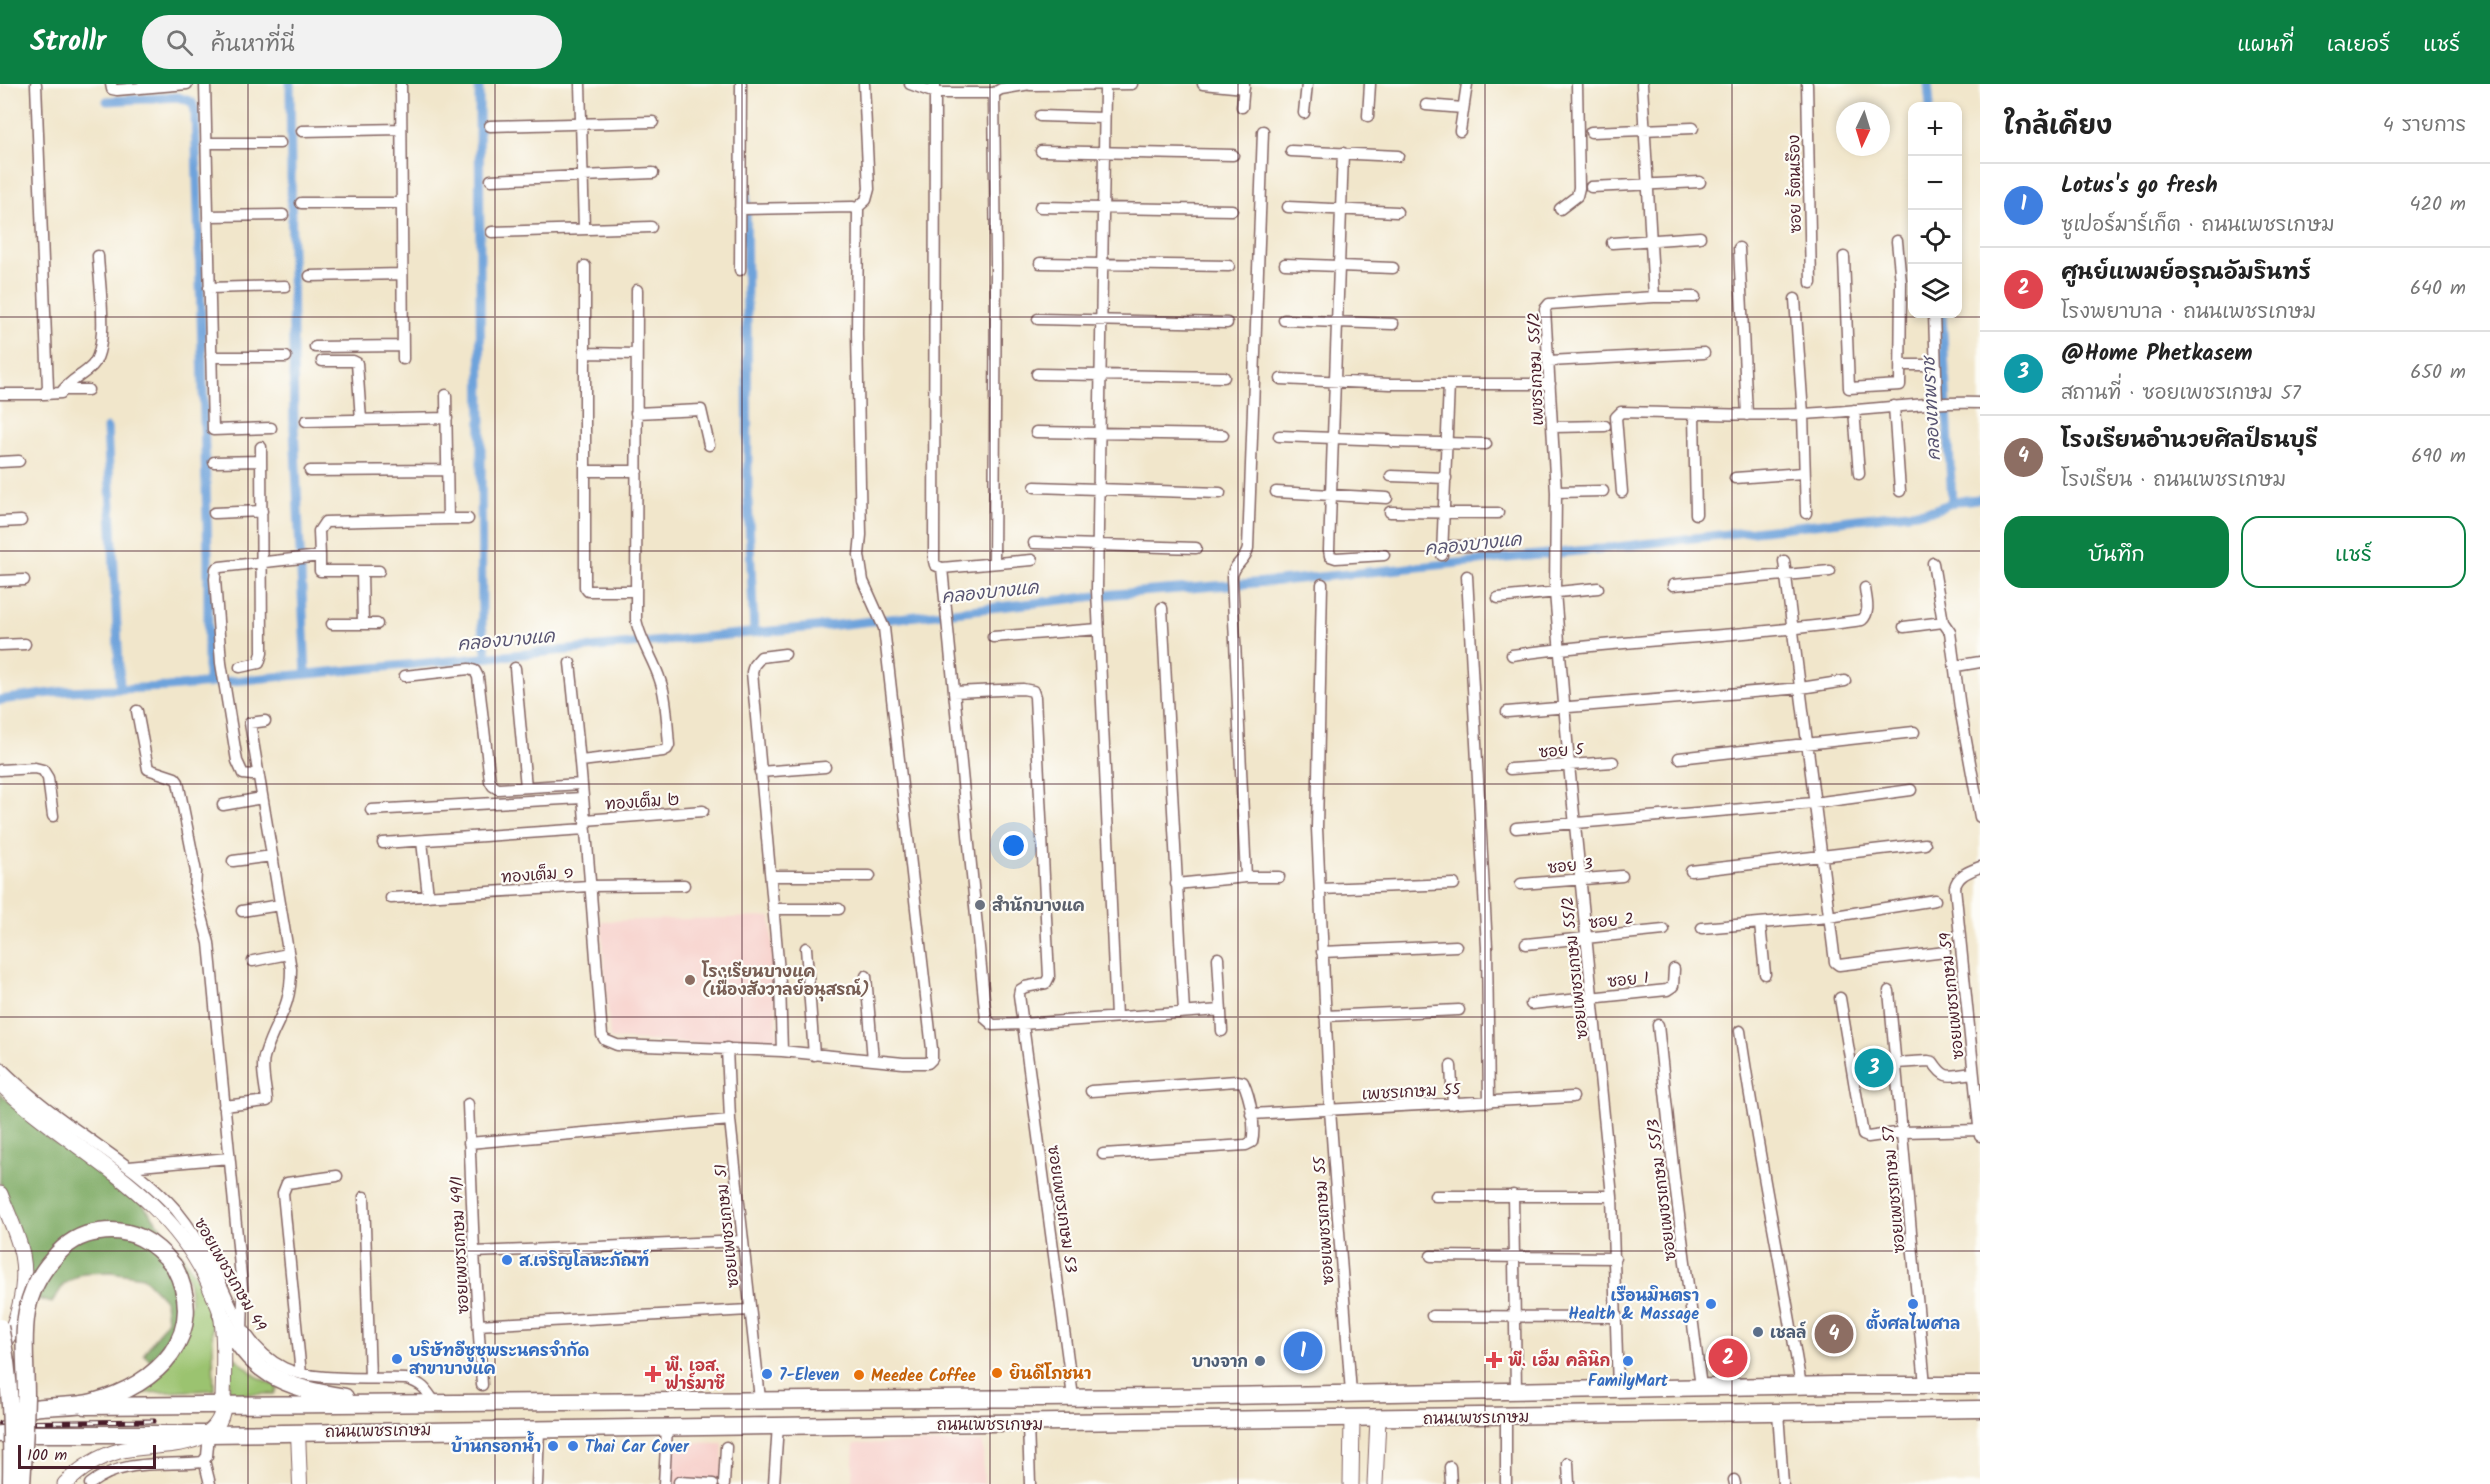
<!DOCTYPE html>
<html lang="th">
<meta charset="utf-8">
<style>
:root{--surface:#fff;--page:#f2f2f2;--text:#222;--muted:#767676;--line:#e0e0e0;--accent:#0b8043}
body{margin:0;font-family:Kalam,"Playpen Sans Thai",sans-serif;background:var(--page);color:var(--text)}
.controls{position:absolute;right:18px;top:18px;display:grid;overflow:hidden;border-radius:12px;box-shadow:0 3px 9px #0003}
.controls button{width:54px;height:54px;display:grid;place-items:center;padding:0;border:0;border-bottom:2px solid var(--line);background:var(--surface);color:var(--text);font:30px sans-serif}
.compass{position:absolute;left:1836px;top:18px;width:54px;height:54px;border-radius:50%;background:var(--surface);box-shadow:0 3px 9px #0003;rotate:184deg}
.scale{position:absolute;left:18px;bottom:15px;width:138px;box-sizing:border-box;padding-left:6px;border:3px solid #4a1f2b;border-top:0;font-size:16px;line-height:21px;white-space:nowrap;color:#4a1f2b;-webkit-text-stroke:4px #fdfcf7;paint-order:stroke}
.you{position:absolute;left:1014px;top:762px;width:21px;height:21px;margin:-15px;border:4px solid #fff;border-radius:50%;background:#1a73e8;box-shadow:0 0 0 9px #1a73e833}
.badge{display:grid;place-items:center;width:39px;height:39px;border-radius:50%;background:var(--accent);color:#fff;font-size:20px;font-weight:700}
.pin{position:absolute;translate:-50% -50%;border:3px solid #fff;box-shadow:0 2px 6px #0006}
.list{margin:0;padding:0;list-style:none}
h2{display:flex;justify-content:space-between;align-items:center;height:78px;margin:0;padding:0 24px;font-size:26px}
h2 small{font-size:20px;font-weight:400;color:var(--muted)}
.list li{display:grid;grid-template-columns:39px 1fr auto;gap:18px;align-items:center;box-sizing:border-box;height:84px;padding:0 24px;border-top:2px solid var(--line)}
.list b{display:block;font-size:22px;white-space:nowrap}
.list p{margin:0;font-size:20px;white-space:nowrap;color:var(--muted)}
.list em{font-size:20px;font-style:normal;color:var(--muted)}
.actions{display:flex;gap:12px;padding:18px 24px}
.actions a{flex:1;padding:14px 0;border:2px solid var(--accent);border-radius:18px;text-align:center;font-size:21px;color:var(--accent)}
.actions .main{background:var(--accent);color:#fff}
.icon{flex:none;width:33px;height:33px;fill:none;stroke:currentColor;stroke-width:2;stroke-linecap:round;stroke-linejoin:round}
.map{position:relative;flex:none;width:1980px;height:1400px;overflow:hidden}
header{display:flex;align-items:center;gap:36px;box-sizing:border-box;height:84px;padding:0 30px;background:var(--accent);color:#fff}
header strong{font-size:28px}
nav{display:flex;gap:33px;margin-inline-start:auto;font-size:21px}
.search{width:420px;height:54px;background:var(--page);display:flex;align-items:center;gap:15px;box-sizing:border-box;padding:0 21px;border-radius:33px;color:var(--muted);font-size:22px}
main{display:flex}
aside{flex:1;background:var(--surface)}
.map>svg:first-child{display:block}
.built{fill:#f7d0cb}
.green{fill:#9bc36f;stroke:#72714d;stroke-width:1.5}
.forest{fill:#7ca962;stroke:#636446;stroke-width:1.5}
.lines{fill:none;stroke-linecap:round;stroke-linejoin:round}
.canal{stroke:#6ea3db;stroke-width:9}
.minor-casing{stroke:#846563;stroke-width:13}
.tertiary-casing{stroke:#846563;stroke-width:16}
.secondary-casing{stroke:#846563;stroke-width:17}
.primary-casing{stroke:#846563;stroke-width:19}
.trunk-casing{stroke:#846563;stroke-width:19}
.minor{stroke:#fff;stroke-width:10}
.tertiary{stroke:#fff;stroke-width:14}
.secondary{stroke:#fff;stroke-width:15}
.primary{stroke:#fff;stroke-width:16}
.trunk{stroke:#fff;stroke-width:16}
.rail-casing{stroke:#4a1f2b;stroke-width:5}
.rail{stroke:#fdfcf7;stroke-width:3;stroke-dasharray:9;stroke-linecap:butt}
.trunk-bridge-casing{stroke:#846563;stroke-width:19;stroke-linecap:butt}
.trunk-bridge{stroke:#fff;stroke-width:16}
.grid{fill:none;stroke:#4a1f2b;stroke-width:1.5;stroke-opacity:0.55}
.worship-dot{fill:#6b7280;stroke:#fdfcf7;stroke-width:2}
.education-dot{fill:#8d6e63;stroke:#fdfcf7;stroke-width:2}
.shop-dot{fill:#3f7fe0;stroke:#fdfcf7;stroke-width:2}
.service-dot{fill:#5c6f8a;stroke:#fdfcf7;stroke-width:2}
.health-dot{fill:#e0444e;stroke:#fdfcf7;stroke-width:2}
.food-dot{fill:#e8710a;stroke:#fdfcf7;stroke-width:2}
.labels{text-anchor:middle;stroke-width:4.5;stroke-linejoin:round;paint-order:stroke}
.street-label{font-size:16px;fill:#4a1f2b;stroke:#fdfcf7}
.worship-label{font-size:16px;font-weight:bold;fill:#5b616d;stroke:#fdfcf7;text-anchor:start}
.education-label{font-size:16px;font-weight:bold;fill:#785e54;stroke:#fdfcf7;text-anchor:start}
.shop-label{font-size:16px;font-weight:bold;fill:#366cbe;stroke:#fdfcf7;text-anchor:start}
.service-label{font-size:16px;font-weight:bold;fill:#4e5e75;stroke:#fdfcf7;text-anchor:start}
.health-label{font-size:16px;font-weight:bold;fill:#be3a42;stroke:#fdfcf7;text-anchor:start}
.food-label{font-size:16px;font-weight:bold;fill:#c56008;stroke:#fdfcf7;text-anchor:start}
.water-label{font-size:18px;font-style:italic;fill:#585471;stroke:#fdfcf7}
</style>
<header>
<strong>Strollr</strong>
<div class="search"><svg class="icon" aria-label="search" viewBox="0 0 24 24"><circle cx="10" cy="10" r="6"/><path d="M15 15l6 6"/></svg>ค้นหาที่นี่</div>
<nav><a>แผนที่</a><a>เลเยอร์</a><a>แชร์</a></nav>
</header>
<main>
<div class="map">
<svg width="1980" height="1400" viewBox="0 0 1980 1400">
<rect width="100%" height="100%" fill="#fdfcf7"/>
<filter id="ink" filterUnits="userSpaceOnUse"><feTurbulence type="fractalNoise" baseFrequency=".0167" numOctaves="2"/><feDisplacementMap in="SourceGraphic" scale="12" xChannelSelector="R" yChannelSelector="G"/><feConvolveMatrix kernelMatrix="1 2 1 2 8 2 1 2 1" color-interpolation-filters="sRGB"/></filter>
<filter id="wash" filterUnits="userSpaceOnUse"><feTurbulence type="fractalNoise" baseFrequency=".008" numOctaves="4" result="noise"/><feDisplacementMap in="SourceGraphic" scale="24" xChannelSelector="R" yChannelSelector="G"/><feGaussianBlur stdDeviation="1.35" result="paint"/><feColorMatrix in="noise" values="0 0 0 0 0 0 0 0 0 0 0 0 0 0 0 0 0 1.4 0 .05"/><feComposite in="paint" operator="in"/></filter>
<g filter="url(#wash)">
<rect width="100%" height="100%" fill="#f1e6cb"/>
<!-- built -->
<path class="built" d="M771,833L778,964L610,955L601,837Z
M673,1358L723,1359L722,1400H670Z
M983,1358L984,1400H852L854,1360Z"/>
<!-- green -->
<path class="green" d="M164,1147C183,1173 208,1203 211,1236C214,1259 213,1283 214,1306L142,1309L140,1306L163,1284L191,1218L188,1193L156,1154Z
M230,1269L256,1292L278,1303L274,1310H229Z"/>
<!-- forest -->
<path class="forest" d="M0,1009L47,1054L109,1092L141,1118L164,1147L156,1154C179,1206 194,1230 150,1277L144,1270L167,1236L165,1216L143,1193L111,1188L83,1189L64,1200L52,1219L26,1212V1167L0,1097Z"/>
<g class="lines">
<!-- canal -->
<path class="canal" d="M290,0L294,344L306,590
M479,0L482,542L487,573
M1928,0L1930,22
M107,17L178,13L192,18L195,26L208,471V600
M746,80L748,415L754,549
M1942,230L1952,419
M107,344L120,604
M0,616L66,607L168,603L836,541L1115,510L1279,497L1608,464L1934,426L1956,417L1980,415"/>
</g>
</g>
<g filter="url(#ink)">
<g class="lines">
<!-- minor casing -->
<g class="minor-casing">
<path id="minor" d="M111,0L112,5L117,6L187,0
M205,0L213,346L271,344
M401,0L403,275
M580,0L584,145
M910,0L935,9H994L996,180L994,479
M935,0L934,477L935,481L942,484L986,935L993,941L1022,940L1221,926
M1203,0L1244,4
M1642,0L1654,213
M1807,0L1811,199
M1030,1L1132,0
M1105,6L1097,506L1116,933
M994,9L1001,5L1030,0
M1426,21L1463,24
M1242,23L1244,0
M1304,29L1307,0
M1040,32L1104,34
M1368,32L1370,0
M490,42L653,38
M302,47L401,45
M1460,47L1467,0
M1591,48L1693,44
M206,59H280
M1041,67L1233,71
M1291,67L1398,72
M1343,69L1329,466L1330,472L1336,474L1384,471
M491,96L653,89
M1591,103L1700,98
M301,119H402
M1040,123L1232,126
M1288,123L1397,128
M857,124L866,116L869,105L864,0
M1560,125L1577,112L1579,104L1577,0
M208,132L283,131
M492,148L651,143
M1612,159L1700,153
M1739,164L1747,331
M1844,173L1849,304L1900,301L1901,198L1897,157
M1040,179L1229,182
M1285,180L1393,184
M585,182V503L588,507H636
M740,186L741,0
M310,192L402,190
M209,204L285,202
M1795,215L1803,330L1806,429
M1934,230L1937,319
M1038,235L1227,239
M1284,236L1393,240
M315,263L403,262
M586,269L636,270
M211,273H286
M322,277H353L357,279L361,336
M1549,277L1704,269
M1902,281H1935
M1037,290L1224,293
M1281,295L1390,300H1550
M64,306H88
M0,310H44L48,304L36,0
M44,310L61,309C71,295 81,293 92,282C110,263 99,198 98,172
M1894,322L1900,407
M1854,326L1859,390
M636,329L701,326L709,361
M1694,331L1696,430
M306,337L447,334
M1553,343L1605,342
M1036,348L1223,351
M1279,352L1388,356
M1394,358L1486,360
M0,378L19,377
M214,378L261,377
M310,387L447,386
M585,387H637
M1391,392L1446,394
M1735,394L1803,389
M1035,403L1220,409
M1276,408L1387,414
M1556,408L1603,407
M1622,408L1616,333L1621,328C1681,329 1740,332 1801,330C1861,328 1920,317 1980,319
M1390,428L1498,429
M214,429L262,427
M448,435H468
M0,438L21,437
M1034,459L1196,464
M1443,462H1498
M1442,471L1449,300
M320,472L319,447L325,438L448,435L446,311
M1784,477L1835,878L1839,881L1945,868
M1933,479L1943,538L1950,548L1960,624L1980,733
M942,484L1032,476
M362,487H379
M1467,492L1487,863L1489,1018
M0,497L24,496
M1322,500L1317,744L1330,1026L1351,1309
M1673,501L1830,487
M1498,514L1598,504
M1162,524L1184,928
M332,540H377
M1904,543L1943,538
M993,553L1099,545
M0,561L25,560
M1512,571C1628,555 1746,553 1862,536C1871,528 1866,515 1865,504
M570,579C584,702 592,827 602,951L605,956L617,961L782,967L903,979H928L932,975V965L884,544L863,497L859,471L861,451L857,250L858,126L853,123L740,125
M1956,582L1980,578
M240,583L259,579L262,569L261,363
M515,584L526,703
M405,592L469,585L475,587L478,593L490,697L493,702L498,705L581,700
M954,608L1023,605L1033,607L1035,613L1049,893L1046,899L1025,903L1020,906L1019,911L1073,1313
M137,627L148,685L175,694L178,698L196,788L195,806L209,859L243,1214L242,1248
M1507,628L1801,604L1845,597
M1679,674L1914,648
M581,677L663,667L667,665L669,661C667,640 667,615 660,596C654,576 639,555 636,535L637,206
M1510,685L1613,678
M0,686L35,684L43,686L48,694L53,732
M258,687L252,691L243,690L237,677L221,579L215,495L216,485L220,483L320,472V487H362L363,540
M760,688L825,683
M223,721L262,714
M371,726L582,714
M585,736L703,727
M1516,744L1814,719L1911,706
M422,757L428,812
M383,759L585,745
M233,777L272,772
M1980,783C1968,788 1958,791 1955,803L1980,1052
M1691,787L1925,760
M771,792H870
M1246,793H1279
M1176,800L1246,793L1232,493C1233,480 1246,477 1248,464L1263,47
M1521,800L1622,792
M1320,805L1454,800
M391,814L589,802L684,801
M773,825H839
M242,827L280,821
M1760,840L1765,890
M1702,844L1829,833L1935,816
M1526,860L1664,846
M806,864L814,971
M1322,868L1456,862
M1218,874L1222,947
M253,877L288,870
M866,892L873,976
M1889,907L1925,1301
M1840,914L1863,1051L1868,1053L1903,1048L1980,1046
M1531,920L1667,906L1673,902L1674,885
M1325,932L1459,926
M1658,941L1674,1092L1701,1303
M1740,947C1757,1066 1782,1184 1801,1302
M727,964L730,1036L760,1315
M782,967L780,899L752,588L754,581L761,573L785,570
M1896,979L1928,977L1933,978C1946,998 1950,991 1973,989
M1451,982L1453,1020
M0,983C25,1008 52,1029 81,1049C114,1073 149,1095 176,1126C189,1142 201,1160 211,1179C232,1218 241,1263 284,1284C313,1298 373,1293 406,1295C422,1299 426,1305 435,1319
M1091,1007L1237,997L1243,998C1250,1013 1256,1042 1252,1058L1246,1061L1103,1070
M468,1020L474,1168L482,1301
M224,1022L267,1017C266,1004 260,982 265,970C276,934 291,927 291,885L250,639L265,637
M1251,1030L1573,1013
M469,1059L730,1036
M129,1083L229,1074
M1513,1111L1516,1306
M1435,1112H1612
M364,1113L370,1293
M474,1168L743,1157
M1431,1172L1615,1174
M1432,1232L1617,1233
M478,1241L749,1226
M301,1290L283,1109L287,1099L337,1092
M1618,1305L1612,1112L1569,681L1555,508L1556,408L1545,225L1549,220L1654,213H1695
M1778,1328L1783,1400
M1028,1340L1030,1400
M204,1376L210,1400
M1568,1379L1569,1400
M1450,1383L1451,1400
M1734,1396L1735,1400
M679,1398L713,1400
M90,1400C123,1374 164,1382 203,1378L207,1372L209,1350
M537,1400L539,1345
M664,1400L667,1343
M724,1400L726,1363
M774,1400L778,1341
M1506,1400V1332"/>
</g>
<!-- tertiary casing -->
<g class="tertiary-casing">
<path id="tertiary" d="M298,1348L300,1400"/>
</g>
<!-- secondary casing -->
<g class="secondary-casing">
<path id="secondary" d="M0,999C70,1067 168,1106 209,1200C212,1210 219,1220 221,1230C226,1254 223,1296 223,1322C219,1369 153,1358 119,1367C98,1373 80,1385 65,1400
M0,1110C17,1153 31,1174 20,1221C16,1237 12,1250 0,1262
M1351,1400L1352,1335
M1375,1400L1378,1335"/>
</g>
<!-- primary casing -->
<g class="primary-casing">
<path id="primary" d="M221,1230C250,1290 281,1303 345,1313
M85,1322L1168,1313L1834,1301H1980
M0,1350H209L1980,1325"/>
</g>
<!-- trunk casing -->
<g class="trunk-casing">
<path id="trunk" d="M34,1324C53,1321 75,1323 93,1318C158,1301 210,1250 174,1182"/>
</g>
<!-- minor -->
<use href="#minor" class="minor"/>
<!-- tertiary -->
<use href="#tertiary" class="tertiary"/>
<!-- secondary -->
<use href="#secondary" class="secondary"/>
<!-- primary -->
<use href="#primary" class="primary"/>
<!-- trunk -->
<use href="#trunk" class="trunk"/>
<!-- rail casing -->
<g class="rail-casing">
<path id="rail" d="M0,1339L154,1337"/>
</g>
<!-- rail -->
<use href="#rail" class="rail"/>
<!-- trunk-bridge casing -->
<g class="trunk-bridge-casing">
<path id="trunk-bridge" d="M0,1243C11,1294 12,1348 11,1400
M22,1400C24,1371 25,1342 26,1313C26,1261 15,1217 53,1175C65,1160 80,1150 99,1148C131,1143 154,1157 174,1182"/>
</g>
<!-- trunk-bridge -->
<use href="#trunk-bridge" class="trunk-bridge"/>
</g>
</g>
<!-- grid -->
<path class="grid" d="M248,0V1400M495,0V1400M742,0V1400M990,0V1400M1238,0V1400M1485,0V1400M1732,0V1400M0,233H1980M0,467H1980M0,700H1980M0,933H1980M0,1167H1980"/>
<!-- markers -->
<circle class="worship-dot" cx="980" cy="821" r="6"/>
<circle class="education-dot" cx="690" cy="896" r="6"/>
<g class="shop-dot">
<circle cx="507" cy="1176" r="6"/>
<circle cx="1711" cy="1220" r="6"/>
<circle cx="1913" cy="1220" r="6"/>
<circle cx="397" cy="1275" r="6"/>
<circle cx="1628" cy="1277" r="6"/>
<circle cx="767" cy="1290" r="6"/>
<circle cx="553" cy="1362" r="6"/>
<circle cx="573" cy="1362" r="6"/>
</g>
<g class="service-dot">
<circle cx="1758" cy="1248" r="6"/>
<circle cx="1260" cy="1277" r="6"/>
</g>
<g class="health-dot">
<path d="M1491 1267h6v6h6v6h-6v6h-6v-6h-6v-6h6z"/>
<path d="M650 1281h6v6h6v6h-6v6h-6v-6h-6v-6h6z"/>
</g>
<g class="food-dot">
<circle cx="997" cy="1289" r="6"/>
<circle cx="859" cy="1291" r="6"/>
</g>
<g class="labels">
<!-- street labels -->
<g class="street-label">
<text transform="translate(1794 100) rotate(-91)" y="6">ซอย ร้ตนเรึอง</text>
<text transform="translate(1535 285) rotate(-92)" y="6">เพชรเกษม 55/2</text>
<text transform="translate(1561 666) rotate(-4)" y="6">ซอย 5</text>
<text transform="translate(642 717) rotate(-4)" y="6">ทองเต็ม ๒</text>
<text transform="translate(1570 781) rotate(-5)" y="6">ซอย 3</text>
<text transform="translate(537 790) rotate(-4)" y="6">ทองเต็ม ๑</text>
<text transform="translate(1611 836) rotate(-6)" y="6">ซอย 2</text>
<text transform="translate(1574 884) rotate(-96)" y="6">ซอยเพชรเกษม 55/2</text>
<text transform="translate(1628 895) rotate(-6)" y="6">ซอย 1</text>
<text transform="translate(1951 912) rotate(-96)" y="6">ซอยเพชรเกษม 59</text>
<text transform="translate(1411 1007) rotate(-3)" y="6">เพชรเกษม 55</text>
<text transform="translate(1661 1106) rotate(-97)" y="6">ซอยเพชรเกษม 55/3</text>
<text transform="translate(1893 1106) rotate(-95)" y="6">ซอยเพชรเกษม 57</text>
<text transform="translate(1063 1125) rotate(82)" y="6">ซอยเพชรเกษม 53</text>
<text transform="translate(1323 1137) rotate(-94)" y="6">ซอยเพชรเกษม 55</text>
<text transform="translate(726 1142) rotate(-96)" y="6">ซอยเพชรเกษม 51</text>
<text transform="translate(459 1161) rotate(-93)" y="6">ซอยเพชรเกษม 49/1</text>
<text transform="translate(231 1190) rotate(60)" y="6">ซอยเพชรเกษม 49</text>
<text transform="translate(1476 1333) rotate(-1)" y="6">ถนนเพชรเกษม</text>
<text x="990" y="1346">ถนนเพชรเกษม</text>
<text transform="translate(378 1346) rotate(-1)" y="6">ถนนเพชรเกษม</text>
</g>
<!-- worship labels -->
<g class="worship-label">
<text x="992" y="827">สำนักบางแค</text>
</g>
<!-- education labels -->
<g class="education-label">
<text x="702" y="893">โรงเรียนบางแค<tspan x="702" dy="18">(เนื่องสังวาลย์อนุสรณ์)</tspan></text>
</g>
<!-- shop labels -->
<g class="shop-label">
<text x="519" y="1182">ส.เจริญโลหะภัณฑ์</text>
<text x="1699" y="1217" text-anchor="end">เรือนมินตรา<tspan x="1699" dy="18">Health &amp; Massage</tspan></text>
<text x="1913" y="1245" text-anchor="middle">ตั้งศลไพศาล</text>
<text x="409" y="1272">บริษัทอีซูซุพระนครจำกัด<tspan x="409" dy="18">สาขาบางแค</tspan></text>
<text x="779" y="1296">7-Eleven</text>
<text x="1628" y="1302" text-anchor="middle">FamilyMart</text>
<text x="541" y="1368" text-anchor="end">บ้านกรอกน้ำ</text>
<text x="585" y="1368">Thai Car Cover</text>
</g>
<!-- service labels -->
<g class="service-label">
<text x="1770" y="1254">เชลล์</text>
<text x="1248" y="1283" text-anchor="end">บางจาก</text>
</g>
<!-- health labels -->
<g class="health-label">
<text x="1508" y="1282">พี. เอ็ม คลินิก</text>
<text x="665" y="1287">พี. เอส.<tspan x="665" dy="18">ฟาร์มาซี</tspan></text>
</g>
<!-- food labels -->
<g class="food-label">
<text x="1009" y="1295">ยินดีโภชนา</text>
<text x="871" y="1297">Meedee Coffee</text>
</g>
<!-- water labels -->
<g class="water-label">
<text transform="translate(1931 325) rotate(-93)" y="6">คลองเทพราช</text>
<text transform="translate(1473 460) rotate(-6)" y="6">คลองบางแค</text>
<text transform="translate(990 508) rotate(-6)" y="6">คลองบางแค</text>
<text transform="translate(506 556) rotate(-5)" y="6">คลองบางแค</text>
</g>
</g>
</svg>
<div class="controls">
<button>+</button>
<button>−</button>
<button><svg class="icon" aria-label="locate" viewBox="0 0 24 24"><circle cx="12" cy="12" r="6"/><path d="M12 2v4M12 18v4M2 12h4M18 12h4"/></svg></button>
<button><svg class="icon" aria-label="layers" viewBox="0 0 24 24"><path d="M12 4l9 5-9 5-9-5zM3 14l9 5 9-5"/></svg></button>
</div>
<svg class="compass" viewBox="-18 -18 36 36"><path d="M0-13l5 13h-10z" fill="#e53935"/><path d="M0 13l5-13h-10z" fill="#767676"/></svg>
<div class="scale">100 m</div>
<div class="you"></div>
<div class="pin badge" style="left:1303px;top:1267px;background:#3f7fe0">1</div>
<div class="pin badge" style="left:1728px;top:1274px;background:#e0444e">2</div>
<div class="pin badge" style="left:1874px;top:984px;background:#0f9aa8">3</div>
<div class="pin badge" style="left:1834px;top:1250px;background:#8d6e63">4</div>
</div>
<aside>
<h2>ใกล้เคียง<small>4 รายการ</small></h2>
<ul class="list">
<li><span class="badge" style="background:#3f7fe0">1</span><div><b>Lotus's go fresh</b><p>ซูเปอร์มาร์เก็ต · ถนนเพชรเกษม</p></div><em>420 m</em></li>
<li><span class="badge" style="background:#e0444e">2</span><div><b>ศูนย์แพมย์อรุณอัมรินทร์</b><p>โรงพยาบาล · ถนนเพชรเกษม</p></div><em>640 m</em></li>
<li><span class="badge" style="background:#0f9aa8">3</span><div><b>@Home Phetkasem</b><p>สถานที่ · ซอยเพชรเกษม 57</p></div><em>650 m</em></li>
<li><span class="badge" style="background:#8d6e63">4</span><div><b>โรงเรียนอำนวยศิลป์ธนบุรี</b><p>โรงเรียน · ถนนเพชรเกษม</p></div><em>690 m</em></li>
</ul>
<div class="actions"><a class="main">บันทึก</a><a>แชร์</a></div>
</aside>
</main>
